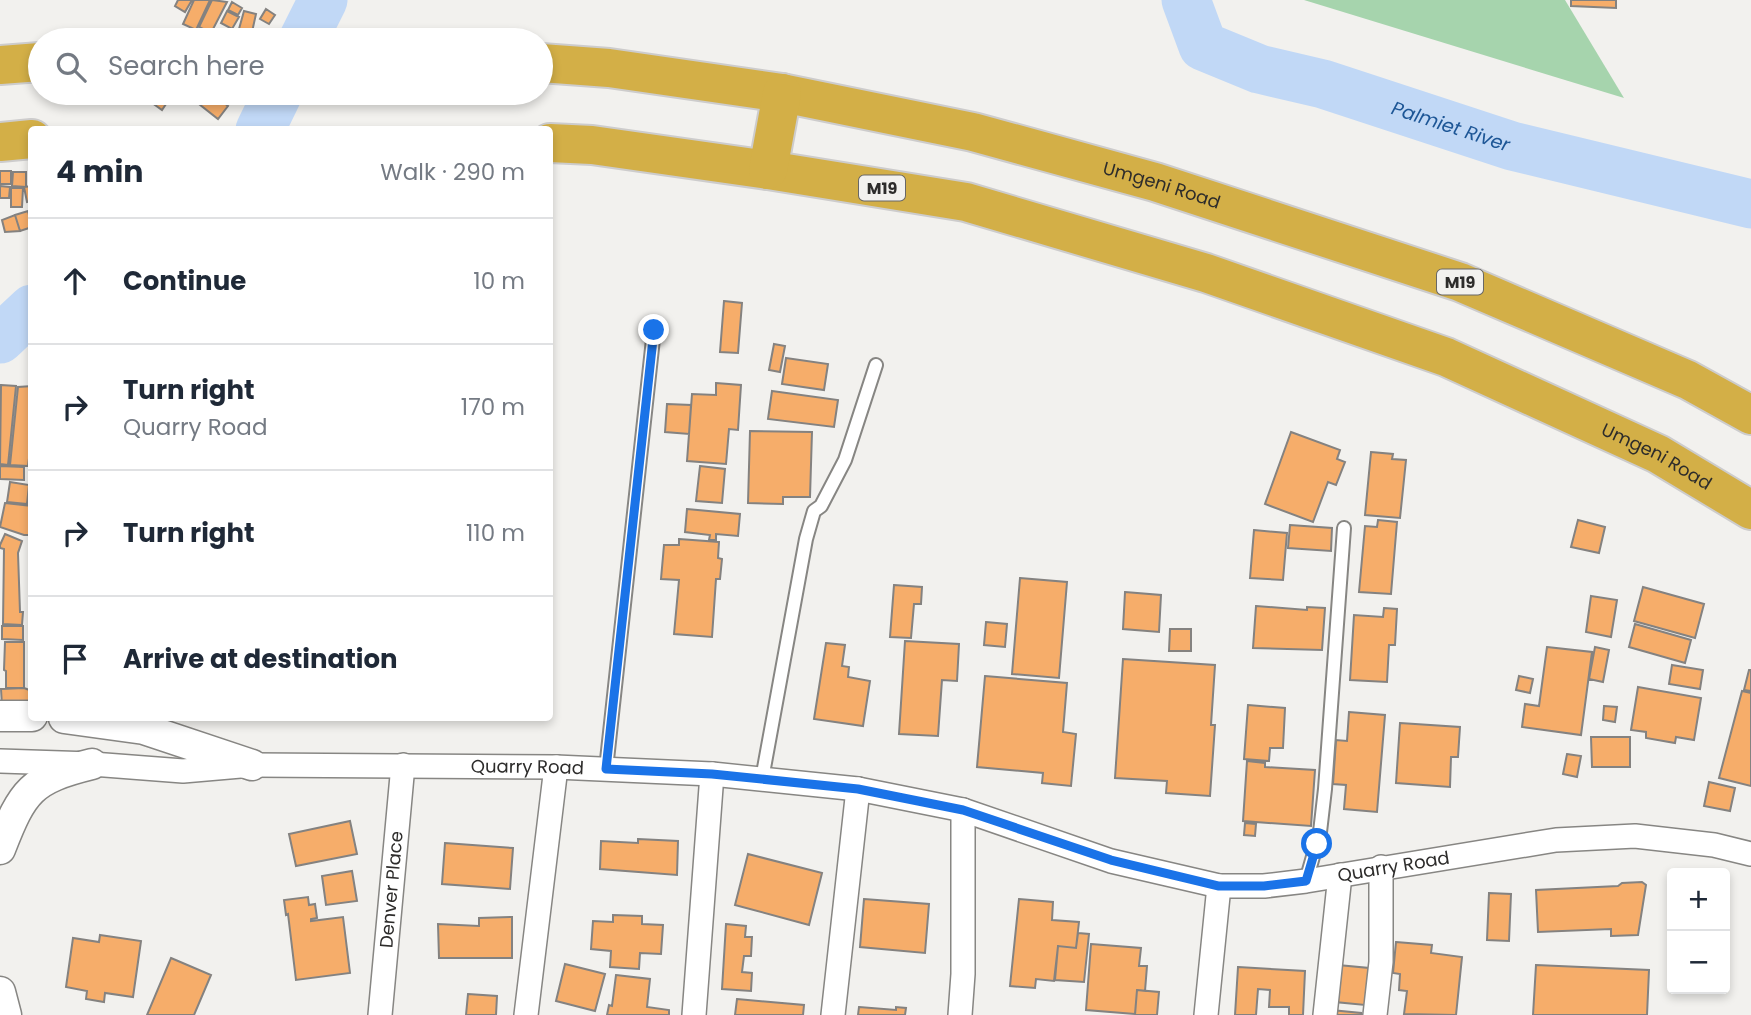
<!DOCTYPE html>
<meta charset="utf-8">
<style>
:root{--surface:#fff;--page:#f2f2f3;--text:#1f2937;--muted:#747a83;--line:#e0e1e3}
body{margin:0;font-family:Poppins,sans-serif;background:var(--page);color:var(--text)}
.controls{position:absolute;right:21px;bottom:21px;display:grid;overflow:hidden;border-radius:7px;box-shadow:0 4px 10px #0003}
.controls button{width:63px;height:63px;display:grid;place-items:center;padding:0;border:0;border-bottom:2px solid var(--line);background:var(--surface);color:var(--text);font:35px sans-serif}
.stop{position:absolute;width:21px;height:21px;margin:-16px;border:5px solid #1a73e8;border-radius:50%;background:#fff}
.stop.end{background:#1a73e8;border-color:#fff;box-shadow:0 2px 7px #0008}
.list{margin:0;padding:0;list-style:none}
h2{display:flex;justify-content:space-between;align-items:center;height:91px;margin:0;padding:0 28px;font-size:30px}
h2 small{font-size:23px;font-weight:400;color:var(--muted)}
.list li{display:grid;grid-template-columns:46px 1fr auto;gap:21px;align-items:center;box-sizing:border-box;height:126px;padding:0 28px;border-top:2px solid var(--line)}
.list b{display:block;font-size:26px;white-space:nowrap}
.list p{margin:0;font-size:23px;white-space:nowrap;color:var(--muted)}
.list em{font-size:23px;font-style:normal;color:var(--muted)}
.icon{flex:none;width:38px;height:38px;fill:none;stroke:currentColor;stroke-width:2;stroke-linecap:round;stroke-linejoin:round}
.map{position:relative;flex:none;width:1751px;height:1015px;overflow:hidden}
.search{position:absolute;background:var(--surface);box-shadow:0 4px 10px #0003;left:28px;top:28px;width:525px;height:77px;display:flex;align-items:center;gap:18px;box-sizing:border-box;padding:0 24px;border-radius:38px;color:var(--muted);font-size:26px}
.panel{position:absolute;background:var(--surface);box-shadow:0 4px 10px #0003;left:28px;top:126px;width:525px;height:595px;border-radius:7px}
.map>svg:first-child{display:block}
.green{fill:#a6d4ad}
.lines{fill:none;stroke-linecap:round;stroke-linejoin:round}
.river{stroke:#c1d8f6;stroke-width:49}
.building{fill:#f6ad6a;stroke:#848280;stroke-width:2}
.service-casing{stroke:#878683;stroke-width:16}
.minor-casing{stroke:#878683;stroke-width:26}
.tertiary-casing{stroke:#878683;stroke-width:33}
.motorway-casing{stroke:#cdcccc;stroke-width:42}
.service{stroke:#fff;stroke-width:12}
.minor{stroke:#fff;stroke-width:23}
.tertiary{stroke:#fff;stroke-width:30}
.motorway{stroke:#d3af47;stroke-width:38}
.route{stroke:#1a73e8;stroke-width:9}
.labels{text-anchor:middle;stroke-width:5;stroke-linejoin:round;paint-order:stroke}
.shield{fill:#f2f1ee;stroke:#686766;stroke-width:2}
.shield-label{font-size:16px;font-weight:bold;fill:#2d2c2b}
.street-label{font-size:18px;fill:#2d2c2b;stroke:#f2f1ee}
.water-label{font-size:19px;font-style:italic;fill:#1d5696;stroke:#f2f1ee}
</style>
<div class="map">
<svg width="1751" height="1015" viewBox="0 0 1751 1015">
<rect width="100%" height="100%" fill="#f2f1ee"/>
<!-- green -->
<path class="green" d="M1304,0H1565L1624,98Z"/>
<g class="lines">
<!-- river -->
<g class="river">
<path id="s1" d="M1186,0L1203,46L1259,69L1323,84L1512,146L1751,204"/>
<path d="M303,40L323,0"/>
<path d="M260,130L278,93"/>
<path d="M0,339L32,309"/>
</g>
</g>
<!-- building -->
<path class="building" d="M178,0H192L185,12L175,6Z
M194,0H210L196,30L183,24Z
M212,0L227,2L211,33L199,27Z
M1571,0H1616V8L1571,6Z
M232,2L242,8L238,15L228,10Z
M266,9L275,15L269,24L260,19Z
M227,11L239,17L232,29L221,23Z
M244,11L256,14L252,32L239,29Z
M147,93H163L170,98L162,110L144,97Z
M185,93H211L228,106L218,119Z
M223,93H237L229,103L220,97Z
M0,171H11V184H0Z
M13,172H26V187L12,186Z
M0,186L10,187L9,198H0Z
M32,186V201L27,202L24,187Z
M11,188H23L22,207H11Z
M28,211L32,227L20,231L15,215Z
M15,215L20,231L5,232L2,220Z
M724,301L742,303L738,353L720,352Z
M774,344L785,346L780,372L769,370Z
M786,358L828,364L824,390L782,384Z
M716,383L741,385L738,430L729,429L726,464L687,461L692,394L716,395Z
M1,385L16,386L8,465L0,464Z
M32,386V434L28,466L10,465L18,387Z
M772,391L838,400L834,427L768,419Z
M667,404L691,405L689,434L665,432Z
M750,431L812,432L810,497H783V504L748,503Z
M1291,432L1340,450L1337,459L1345,462L1336,485L1328,482L1313,522L1265,504Z
M1371,452L1393,454L1392,459L1406,460L1400,518L1365,515Z
M0,466L24,467V480L0,479Z
M700,466L725,469L722,503L696,501Z
M10,482L29,485L27,504L7,502Z
M5,503L32,506V535H24L0,527Z
M687,509L740,514L738,536L716,534V540H709L710,535L685,532Z
M1378,520L1397,522L1391,594L1359,592L1365,526L1377,527Z
M1578,520L1605,527L1599,553L1571,547Z
M1290,525L1332,528L1331,551L1288,548Z
M1254,530L1287,533L1283,580L1250,578Z
M5,534L22,541L18,553L20,612H23L22,625L3,624L4,549L0,548V545Z
M679,539L719,542L718,558L722,559L720,579H716L712,637L674,634L679,580L661,579L664,545H679Z
M1020,578L1067,582L1059,678L1012,674Z
M894,585L922,587L921,604H914L911,638L890,637Z
M1643,587L1704,604L1695,638L1634,621Z
M1125,592L1161,595L1159,632L1123,629Z
M1591,596L1617,600L1611,637L1586,632Z
M1256,606L1307,610V607L1325,608L1322,650L1253,648Z
M1384,608L1397,609L1395,645H1389L1387,682L1350,680L1354,615L1383,617Z
M986,622L1007,624L1005,647L984,645Z
M1635,624L1691,640L1685,663L1629,647Z
M2,626H23V640L2,639Z
M1170,629H1191V651H1169Z
M905,641L959,644L957,681L942,680L938,736L899,734Z
M5,642H24V688H6V671L4,670Z
M826,643L845,645L842,666L849,667L848,677L870,681L863,726L814,719Z
M1547,647L1592,652L1581,735L1522,727L1525,704L1539,706Z
M1595,647L1609,650L1603,682L1589,679Z
M1123,659L1215,665L1211,725H1215L1210,796L1166,793L1167,781L1115,778Z
M1672,665L1703,670L1700,689L1669,684Z
M1749,670H1751V691L1744,690Z
M985,676L1067,683L1063,732L1076,734L1071,786L1042,783L1043,773L977,767Z
M1519,676L1533,679L1530,693L1516,690Z
M1638,687L1701,698L1694,740L1676,737L1675,743L1646,738V732L1631,730Z
M24,688L32,691V709L2,706L1,689Z
M1742,691L1751,693V786L1719,778Z
M1248,705L1285,708L1283,748H1270L1269,761L1244,759Z
M1604,706L1617,707L1615,722L1603,720Z
M1349,712L1385,715L1377,812L1344,809L1346,785L1333,784L1336,740L1347,741Z
M1400,723L1460,727L1458,757H1451L1450,787L1396,783Z
M1591,737H1630V767H1592Z
M1567,754L1581,756L1577,777L1563,774Z
M1247,761L1265,763V767L1315,770L1311,826L1243,821Z
M1709,782L1735,788L1730,811L1704,806Z
M350,821L357,854L296,866L289,834Z
M1245,823L1256,824L1255,836L1244,835Z
M638,839L678,841L677,875L600,869L601,841L638,843Z
M445,843L513,848L510,889L442,884Z
M748,854L822,873L809,925L735,905Z
M352,871L357,901L326,905L322,876Z
M1642,882L1646,885L1638,935L1611,936V929L1538,932L1536,890L1618,886L1622,883Z
M1489,893L1511,894L1509,941L1487,940Z
M308,897L309,905L315,904L317,918L311,919V921L343,917L350,973L296,980L288,914L286,915L284,900Z
M864,899L929,904L925,953L860,947Z
M1019,899L1053,902L1052,920L1079,922L1076,948L1058,946L1054,981L1036,979L1035,988L1010,986Z
M613,915L642,916V924L663,925L661,954L640,953L639,969L610,967L611,951L591,949L593,921L613,922Z
M512,917V958H439L438,924L479,926V918Z
M726,924L746,926L745,937H752L751,956H744L742,972L752,973L751,991L722,989Z
M1078,933L1089,934L1084,982L1055,980L1058,946L1076,948Z
M100,935L141,941L133,997L105,993L104,1002L86,999L87,991L66,987L73,938L99,942Z
M1396,942L1432,945L1431,953L1462,957L1456,1015L1404,1014L1407,991L1399,990L1400,974L1393,973Z
M1091,944L1141,948L1139,966H1147L1145,991L1137,990L1135,1014L1086,1010Z
M171,958L211,975L194,1015H147Z
M565,964L605,974L595,1011L556,1001Z
M1338,965L1369,968L1365,1005L1335,1002Z
M1536,965L1649,970L1647,1015H1533Z
M1238,967L1305,971L1303,1015H1289V1007H1269L1270,990L1258,989L1256,1015H1235Z
M616,975L650,979L647,1007L669,1010V1015H607L609,1005L612,1006Z
M1137,990L1159,992L1157,1015H1135Z
M468,994L497,996L496,1015H466Z
M737,999L804,1005L803,1015H735Z
M859,1007L896,1010V1007L906,1008L905,1015H858Z
M1331,1010L1361,1013V1015H1331Z"/>
<g class="lines">
<!-- service casing -->
<g class="service-casing">
<path id="service" d="M606,769L654,330
M762,779L806,539L814,511L821,506L845,460L876,365
M1306,881L1320,832L1325,789L1344,528"/>
</g>
<!-- minor casing -->
<g class="minor-casing">
<g id="minor">
<path id="s2" d="M0,761L92,764L183,771L252,765L556,767L712,774L858,789L963,810L1111,861L1219,886H1264L1306,881L1556,840L1635,836L1714,845L1751,854"/>
<path id="s3" d="M380,1015L403,765"/>
<path d="M526,1015L556,767"/>
<path d="M694,1015L712,774"/>
<path d="M833,1015L858,789"/>
<path d="M960,1015L963,974V810"/>
<path d="M1206,1015L1219,886"/>
<path d="M1325,1015L1340,875"/>
<path d="M1375,1015L1381,962V867"/>
</g>
</g>
<!-- tertiary casing -->
<g class="tertiary-casing">
<path id="tertiary" d="M0,716H32
M64,718L144,729L252,765
M0,849C23,790 31,779 92,764
M0,992L6,1015"/>
</g>
<!-- motorway casing -->
<g class="motorway-casing">
<g id="motorway">
<path id="s4" d="M541,63L609,68L782,93L973,132L1155,182L1460,282L1688,380L1751,415"/>
<path d="M0,65L40,62"/>
<path d="M0,142L32,139"/>
<path id="s5" d="M550,143L592,145L768,170L966,202L1206,273L1446,357L1658,454L1751,510"/>
<path d="M768,170L782,93"/>
</g>
</g>
<!-- service -->
<use href="#service" class="service"/>
<!-- minor -->
<use href="#minor" class="minor"/>
<!-- tertiary -->
<use href="#tertiary" class="tertiary"/>
<!-- motorway -->
<use href="#motorway" class="motorway"/>
</g>
<g class="lines">
<!-- route -->
<path class="route" d="M654,330L606,769L712,774L858,789L963,810L1111,860L1219,886H1264L1306,881L1317,844"/>
</g>
<g class="labels">
<!-- shield labels -->
<g class="shield">
<rect x="859" y="175.5" width="46" height="25" rx="5"/>
<rect x="1437" y="269.5" width="46" height="25" rx="5"/>
</g>
<g class="shield-label">
<text x="882" y="194">M19</text>
<text x="1460" y="288">M19</text>
</g>
<!-- street labels -->
<g class="street-label">
<text dy="6" stroke="none"><textPath href="#s4" startOffset="634">Umgeni Road</textPath></text>
<text dy="6" stroke="none"><textPath href="#s5" startOffset="1158">Umgeni Road</textPath></text>
<text dy="6" stroke="none"><textPath href="#s2" startOffset="528">Quarry Road</textPath></text>
<text dy="6" stroke="none"><textPath href="#s2" startOffset="1410">Quarry Road</textPath></text>
<text dy="6" stroke="none"><textPath href="#s3" startOffset="126">Denver Place</textPath></text>
</g>
<!-- water labels -->
<g class="water-label">
<text dy="7" stroke="none"><textPath href="#s1" startOffset="310">Palmiet River</textPath></text>
</g>
</g>
</svg>
<div class="controls">
<button>+</button>
<button>−</button>
</div>
<div class="stop" style="left:1317px;top:844px"></div>
<div class="stop end" style="left:654px;top:330px"></div>
<div class="search"><svg class="icon" aria-label="search" viewBox="0 0 24 24"><circle cx="10" cy="10" r="6"/><path d="M15 15l6 6"/></svg>Search here</div>
<section class="panel">
<h2>4 min<small>Walk · 290 m</small></h2>
<ul class="list">
<li><svg class="icon" aria-label="ahead" viewBox="0 0 24 24"><path d="M12 20V5M6 11l6-6 6 6"/></svg><div><b>Continue</b></div><em>10 m</em></li>
<li><svg class="icon" aria-label="right" viewBox="0 0 24 24"><path d="M7 20v-9h11M14 6l5 5-5 5"/></svg><div><b>Turn right</b><p>Quarry Road</p></div><em>170 m</em></li>
<li><svg class="icon" aria-label="right" viewBox="0 0 24 24"><path d="M7 20v-9h11M14 6l5 5-5 5"/></svg><div><b>Turn right</b></div><em>110 m</em></li>
<li><svg class="icon" aria-label="arrive" viewBox="0 0 24 24"><path d="M6 21V4h12l-3 4 3 4H6"/></svg><div><b>Arrive at destination</b></div></li>
</ul>
</section>
</div>
